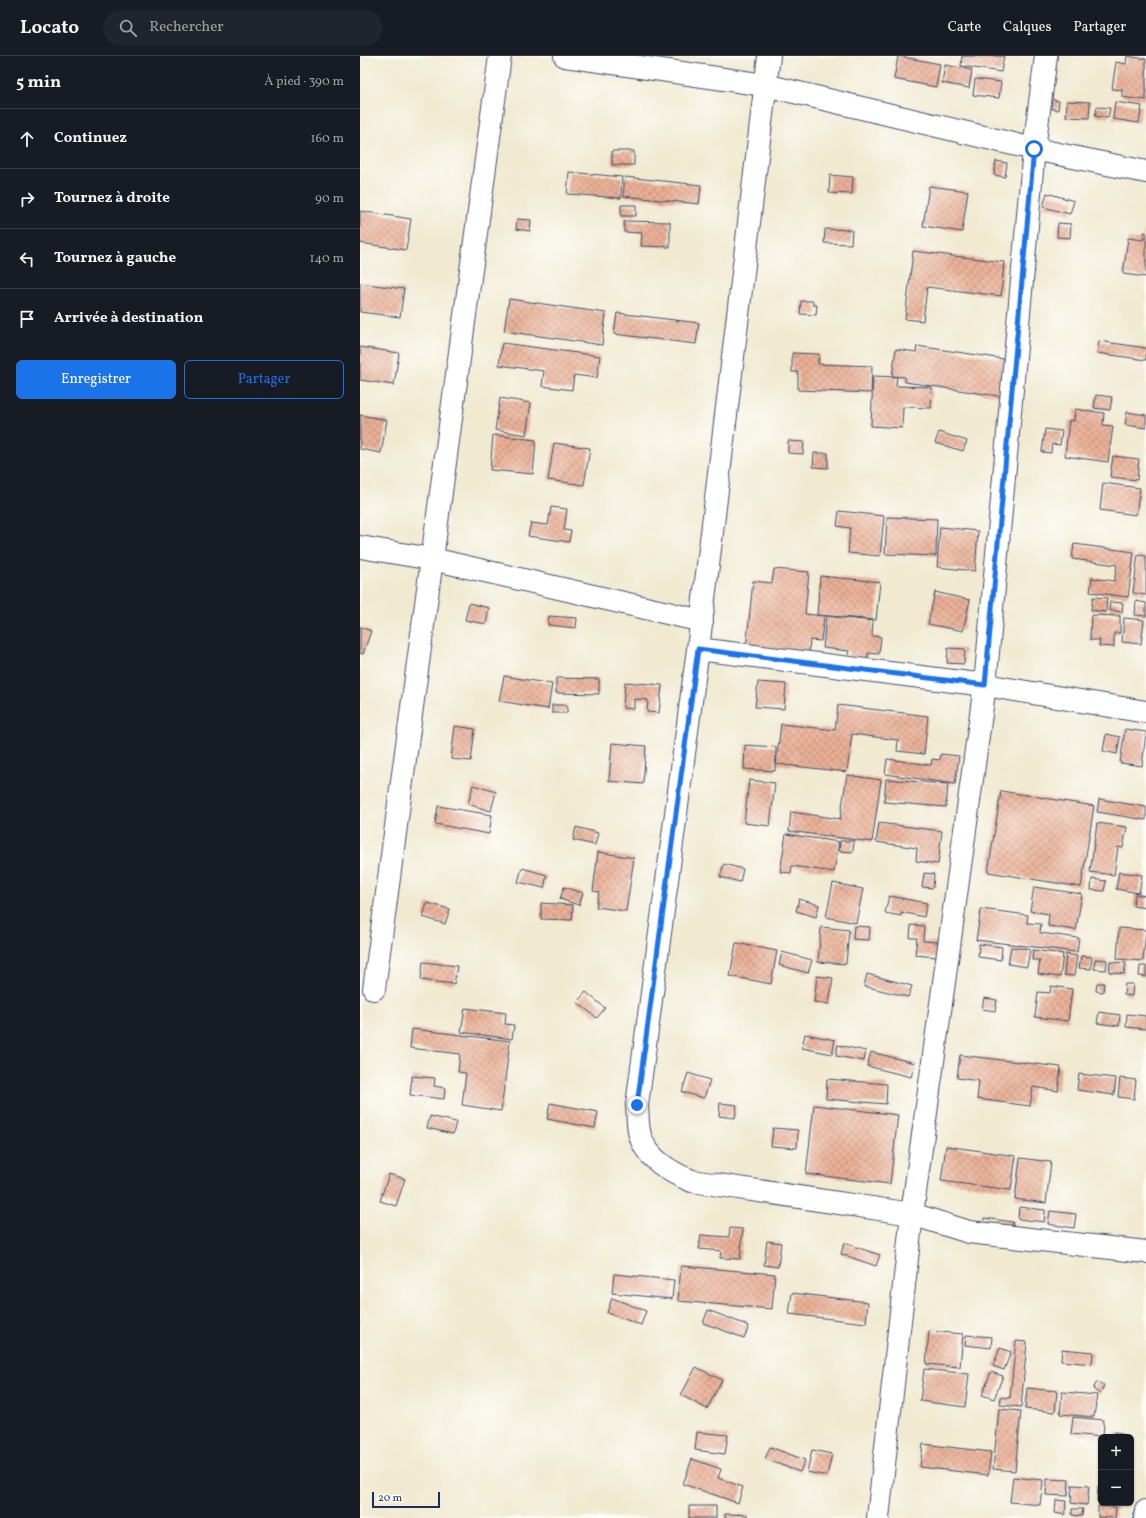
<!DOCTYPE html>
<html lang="fr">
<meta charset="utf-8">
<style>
:root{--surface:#171b24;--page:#20242c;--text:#f1f3f6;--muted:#9ea1a6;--line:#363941;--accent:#1a73e8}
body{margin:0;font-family:Vollkorn,serif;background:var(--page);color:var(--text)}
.controls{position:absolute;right:12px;bottom:12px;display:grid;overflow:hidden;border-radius:6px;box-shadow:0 1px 3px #0004}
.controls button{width:36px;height:36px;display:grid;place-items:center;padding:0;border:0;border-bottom:1px solid var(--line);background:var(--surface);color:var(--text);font:20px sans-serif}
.scale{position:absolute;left:12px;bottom:10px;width:68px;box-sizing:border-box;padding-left:4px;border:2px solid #1b2f5e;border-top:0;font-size:11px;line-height:14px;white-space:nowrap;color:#1b2f5e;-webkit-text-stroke:3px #fdfcf7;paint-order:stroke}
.stop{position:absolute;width:12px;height:12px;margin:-9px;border:3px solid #1a73e8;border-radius:50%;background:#fff}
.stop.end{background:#1a73e8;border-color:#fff;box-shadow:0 1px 4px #0008}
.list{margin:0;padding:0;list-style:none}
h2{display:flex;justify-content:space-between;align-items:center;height:52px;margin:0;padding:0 16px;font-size:17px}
h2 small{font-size:13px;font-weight:400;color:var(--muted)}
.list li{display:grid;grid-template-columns:26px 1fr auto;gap:12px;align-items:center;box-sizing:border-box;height:60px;padding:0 16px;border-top:1px solid var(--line)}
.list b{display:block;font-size:15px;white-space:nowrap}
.list em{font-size:13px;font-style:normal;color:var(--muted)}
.actions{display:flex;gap:8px;padding:12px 16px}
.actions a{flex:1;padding:9px 0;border:1px solid var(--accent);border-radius:6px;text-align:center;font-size:14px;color:var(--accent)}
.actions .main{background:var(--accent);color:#fff}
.icon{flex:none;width:22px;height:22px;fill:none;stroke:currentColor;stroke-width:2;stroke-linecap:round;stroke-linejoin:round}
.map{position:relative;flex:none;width:786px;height:1462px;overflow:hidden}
header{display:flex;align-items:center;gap:24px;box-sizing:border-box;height:56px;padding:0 20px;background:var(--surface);border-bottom:1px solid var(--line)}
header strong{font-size:19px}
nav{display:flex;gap:22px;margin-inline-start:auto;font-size:14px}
.search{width:280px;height:36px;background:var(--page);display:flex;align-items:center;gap:10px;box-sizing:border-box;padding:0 14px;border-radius:22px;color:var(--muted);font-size:15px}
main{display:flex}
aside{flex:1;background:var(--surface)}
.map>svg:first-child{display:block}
.building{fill:url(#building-cross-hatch)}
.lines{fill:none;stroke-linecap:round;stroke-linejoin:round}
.street-casing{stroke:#3b4b6f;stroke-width:24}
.street{stroke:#fff;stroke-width:22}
.route{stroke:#1a73e8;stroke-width:5}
</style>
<header>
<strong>Locato</strong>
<div class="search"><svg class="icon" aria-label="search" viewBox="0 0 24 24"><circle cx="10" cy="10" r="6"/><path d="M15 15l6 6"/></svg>Rechercher</div>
<nav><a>Carte</a><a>Calques</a><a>Partager</a></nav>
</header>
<main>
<aside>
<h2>5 min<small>À pied · 390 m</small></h2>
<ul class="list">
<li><svg class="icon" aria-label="ahead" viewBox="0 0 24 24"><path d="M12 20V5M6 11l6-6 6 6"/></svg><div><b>Continuez</b></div><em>160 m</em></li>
<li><svg class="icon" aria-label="right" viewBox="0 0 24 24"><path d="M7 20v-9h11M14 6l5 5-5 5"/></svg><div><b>Tournez à droite</b></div><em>90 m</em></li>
<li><svg class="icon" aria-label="left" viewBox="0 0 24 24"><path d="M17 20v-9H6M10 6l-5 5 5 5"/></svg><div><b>Tournez à gauche</b></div><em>140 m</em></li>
<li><svg class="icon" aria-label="arrive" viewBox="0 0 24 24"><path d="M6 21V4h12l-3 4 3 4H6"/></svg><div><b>Arrivée à destination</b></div></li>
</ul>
<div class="actions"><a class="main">Enregistrer</a><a>Partager</a></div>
</aside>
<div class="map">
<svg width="786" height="1462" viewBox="0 0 786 1462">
<defs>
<pattern id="building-cross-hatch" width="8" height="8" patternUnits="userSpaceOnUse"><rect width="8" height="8" fill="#ebb196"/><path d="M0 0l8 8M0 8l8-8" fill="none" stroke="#be907e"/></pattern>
</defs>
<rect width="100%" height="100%" fill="#fdfcf7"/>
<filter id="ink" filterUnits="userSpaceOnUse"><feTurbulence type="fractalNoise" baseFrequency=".025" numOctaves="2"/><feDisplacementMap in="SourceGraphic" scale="8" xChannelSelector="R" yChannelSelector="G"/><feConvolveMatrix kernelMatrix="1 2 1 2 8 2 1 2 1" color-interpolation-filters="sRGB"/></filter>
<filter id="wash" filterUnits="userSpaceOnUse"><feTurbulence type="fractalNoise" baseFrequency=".012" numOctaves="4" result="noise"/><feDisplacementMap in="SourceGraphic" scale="16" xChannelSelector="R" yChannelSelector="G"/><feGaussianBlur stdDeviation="0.9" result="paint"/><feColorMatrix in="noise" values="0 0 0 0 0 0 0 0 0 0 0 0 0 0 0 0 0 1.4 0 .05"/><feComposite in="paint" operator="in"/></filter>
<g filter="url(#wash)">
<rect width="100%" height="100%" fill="#f1ead1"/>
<g id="blocks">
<!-- building -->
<path class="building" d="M538,0L580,8L576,31L534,23Z
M602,0H644L641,16L601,10Z
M767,0L786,3V44L762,41V34L752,33L756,6L766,8Z
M585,9L612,14L609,32L582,27Z
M615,23L641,26L639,42L613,39Z
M690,43L699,45L698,54L689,52Z
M707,45L730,46L729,62L706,61Z
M755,46L782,50L779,67L753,63Z
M737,51L750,52L748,62L735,60Z
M252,95H274V109H252Z
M636,105L647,107L645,121L634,119Z
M209,116L262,121L261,142L207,138Z
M470,119L493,121L492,138L469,137Z
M265,121L341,129L339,148L263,140Z
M569,130L608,135L602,176L563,170Z
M687,137L714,145L710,158L683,151Z
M261,149H276V160H261Z
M0,155L51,163L46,194L0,187Z
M157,163L171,164L170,175L156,173Z
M264,165L310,166V191L281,190L282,177L264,176Z
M698,167L711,168L710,182L697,181Z
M465,173L492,174L491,188L464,187Z
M784,176H786V221L763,218L768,182L783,184Z
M553,195L644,206L641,240L567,231L563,265L545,263Z
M0,227L44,233L40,261L0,256Z
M149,243L246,257L242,289L144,275Z
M441,245H453V249H457L456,259L440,258Z
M257,257L339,267L336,288L254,278Z
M739,285L786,292V304L737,297Z
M142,287L240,300L237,322L214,319L212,334L182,330L184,315L139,309Z
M557,290L651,304L645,341L545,326V321L532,320L536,293L556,296Z
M0,291L39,297L34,329L0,324Z
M432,297L459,298L458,308L512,310L511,337L438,334V316H432Z
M513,320L537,321L536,330L572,331L571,352L543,351L542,372L511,370Z
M736,339L752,341L750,354L734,352Z
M140,342L171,347L166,379L135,374Z
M715,353L744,357L743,369L753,370L748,406L705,400L709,364L714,365Z
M767,356L786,359V372L765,369Z
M0,359L27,364L21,397L0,393Z
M685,373L702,375L700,389L692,388L691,397L682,396Z
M579,376L607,385L603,395L575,387Z
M133,379L176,384L173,418L130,414Z
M428,385L444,386L443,398L428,397Z
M194,387L230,392L224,429L188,424Z
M454,397H468V412L453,411Z
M753,400L779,403L777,424L750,421Z
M743,427L780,432L776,459L740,454Z
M191,451L207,453L204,474L211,475L209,486L168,480L171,467L188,469Z
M479,455L524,460L520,500L488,497L490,472L477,470Z
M527,461L577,463L576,500L525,498Z
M580,471L618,475L615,515L577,511Z
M714,488L774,496L768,541L730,536L732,522L754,525L757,509L712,503Z
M778,499L786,500V539L773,537Z
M414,513L449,516L445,558L464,560L461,585L450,584L449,596L386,593L393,525L412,527Z
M460,520L520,526L516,564L457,559Z
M575,536L610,544L603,575L568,568Z
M733,541L747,542L746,556L731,554Z
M776,545L786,547V560L775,559Z
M750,546L763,547L762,556L749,554Z
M109,547L129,552L126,568L105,564Z
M731,559L760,560V577H754V591L739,590L740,584H730Z
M189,560L217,562L216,572L188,569Z
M466,560L513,565L512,580L521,581L519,598L508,597V603L488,601L489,595L463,592Z
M764,562L784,564L781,588L762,586Z
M0,571L11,575L3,598L0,597Z
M588,592L605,593L604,608L587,607Z
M144,620L192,628L188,653L139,645Z
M196,622L239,623V638L196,637Z
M265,626L302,629L299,657L287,656L288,644L274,643V653L263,652Z
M398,626L426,628L424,653L395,651Z
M192,649H207V657H192Z
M478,649L568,660L564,698L537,695L538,684L492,678L487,716L416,708L421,668L475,674Z
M95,670L115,673L111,705L91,703Z
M765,673L786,676L782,710L760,707Z
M746,678L760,681L757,698L743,695Z
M252,687L286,690L283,728L249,725Z
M385,689L416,691L415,715L384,713Z
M581,698L599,700L595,728L525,718L527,703L571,709L572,703L580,704Z
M487,719L521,724L512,786L429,775L431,756L480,763Z
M526,723L588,728L586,751L524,746Z
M389,724L415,727L410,770L384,767Z
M113,729L136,736L131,755L108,748Z
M641,735L734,750L721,831L628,816Z
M739,743L786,751V764L737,756Z
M78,750L132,759L129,778L75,768Z
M519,767L582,775L578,808L556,805L557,792L516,786Z
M737,767L767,771L763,792L758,791L754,819L730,816Z
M216,771L238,777L235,789L213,784Z
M426,778L479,786L474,816L432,810L431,817L420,816Z
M480,785H494L493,796L479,795Z
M238,796L274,802L266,855L236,851L239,836L233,835Z
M364,808L383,813L380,826L360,821Z
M162,812L187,819L184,832L158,826Z
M759,816L782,819L779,837L756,833Z
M564,817L574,818L573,832L562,831Z
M732,823L746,825L744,835L731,834Z
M473,827L503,833L496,867L466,861Z
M204,831L223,837L219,849L200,843Z
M674,831L722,838L716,874L688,870L689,858L670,855Z
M775,838L786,840V852L773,850Z
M529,840L567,847L564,861L541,856V860L525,857Z
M439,843L459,849L456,861L436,855Z
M67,847L90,853L85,868L63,861Z
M181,847L213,849L212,864L181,863Z
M621,853L668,859L667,867L681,868L680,877L719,882L717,896L616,884Z
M551,869L564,870L563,885L578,886L577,901L555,899L557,882H550Z
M494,870L510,871L509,884L493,883Z
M461,871L489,874L486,908L458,906Z
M759,872L786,874L783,905L757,903Z
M376,887L417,895L411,928L370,920Z
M619,888L642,891L641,904L618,901Z
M651,891L670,893L667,911L648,908Z
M673,894L703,898L700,921L678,918L680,904H672Z
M422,896L452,904L448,917L419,909Z
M706,898L717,900L714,920L704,919Z
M721,900L732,901L731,913L719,912Z
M735,903L747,904L746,914L734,913Z
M63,906L97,910L94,928L61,924Z
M750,906L766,907L764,918L749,916Z
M780,910H786V921L779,920Z
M507,918L552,930L548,941L504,930Z
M457,920L473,922L469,948L454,946Z
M737,927H744L743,936L736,935Z
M765,928H773L772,940L764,939Z
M691,930L712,933L708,965L675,961L678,936L690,937Z
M226,936L245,952L237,962L217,946Z
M624,942L637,944L635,955L622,953Z
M105,952L146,957L145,968L154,969L152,983L101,976Z
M739,956L760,959L759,970L737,967Z
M767,958L786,960V973L766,971Z
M52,973L150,985L141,1055L102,1049L106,1017L98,1016L100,998L50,992Z
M445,978L475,984L472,998L442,992Z
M478,989L506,995L504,1005L476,1000Z
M511,996L555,1007L551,1021L507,1010Z
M600,999L701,1011L698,1035L673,1031L670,1050L617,1043L619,1025L597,1022Z
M328,1017L350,1024L344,1042L322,1036Z
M719,1018L756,1022L754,1039L717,1034Z
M52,1020L75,1022L74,1030L85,1032L84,1043L50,1039Z
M760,1022L776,1024L774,1043L758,1041Z
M467,1023L527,1028L526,1048L466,1043Z
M190,1047L238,1056L235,1072L187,1063Z
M360,1047L377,1049L375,1062L359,1060Z
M454,1049L538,1059L530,1128L446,1118Z
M70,1060L96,1066L93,1078L67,1072Z
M413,1072L438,1074L437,1092L411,1090Z
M586,1090L656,1100L651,1134L581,1125Z
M660,1102L691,1106L686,1147L655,1143Z
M29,1118L45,1123L36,1150L20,1145Z
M659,1151L685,1154L684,1166L658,1163Z
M690,1155L716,1158L714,1172L688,1168Z
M624,1162L653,1166L651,1175L623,1172Z
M370,1172L383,1173L380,1203L360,1202L361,1195L339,1193L341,1179L369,1181Z
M407,1185L421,1187L418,1211L404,1209Z
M484,1187L520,1199L516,1210L481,1198Z
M321,1210L415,1218L412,1253L318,1245Z
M254,1218L314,1224L312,1243L252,1237Z
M432,1237L508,1246L506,1267L429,1258Z
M252,1242L286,1255L281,1269L247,1257Z
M348,1254L389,1270L384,1282L343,1267Z
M569,1275L603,1278L600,1311L566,1308Z
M606,1279L632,1281L631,1292L605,1289Z
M656,1285L667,1286L661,1351L640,1349L641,1341L650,1342Z
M640,1292L651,1296L644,1314L633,1310Z
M702,1293L733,1296L732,1308L701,1305Z
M336,1311L362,1324L347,1353L321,1339Z
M564,1313L609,1318L605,1351L560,1345Z
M631,1316L643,1320L634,1343L622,1339Z
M737,1326L744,1330L740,1338L733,1333Z
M667,1332L697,1335L695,1356L665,1353Z
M702,1336L737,1339L734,1361L700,1358Z
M639,1353L661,1355L655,1415L633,1413Z
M713,1361L744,1364L743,1381L711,1378Z
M337,1376L368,1379L365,1398L335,1394Z
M755,1376L762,1377V1381H755Z
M563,1388L631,1396L628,1419L560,1411Z
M410,1391L445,1404L440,1416L405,1403Z
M452,1394L472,1398L467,1420L447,1416Z
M332,1403L361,1413L358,1422L383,1431L378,1447L323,1428Z
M653,1421L683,1424L680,1449L650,1446Z
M687,1423L709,1424L708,1440L686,1439Z
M712,1429L729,1430L727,1449L711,1447Z
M738,1430H741V1445H737Z
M696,1444L706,1445L705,1459L695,1457Z
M329,1450H356V1462H329Z
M738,1450L756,1451L755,1462L738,1461Z
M712,1453H723L722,1460L712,1459Z
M365,1458L388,1459V1462H365Z"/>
</g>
</g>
<g filter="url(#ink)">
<use href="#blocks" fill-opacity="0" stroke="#3b4b6f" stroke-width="1"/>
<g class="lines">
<!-- street casing -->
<g class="street-casing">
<path id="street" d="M140,0L72,503L342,565
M205,0L405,29L674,93L786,116
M409,0L338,593L277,1049C278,1059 277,1069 280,1079C286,1102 311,1117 332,1125L552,1158L609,1176L786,1196
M0,491L72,503L14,933
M338,593L625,629L786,656
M518,1462L552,1158L625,629L674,93L686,0
M785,1462L786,1455"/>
</g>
<!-- street -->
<use href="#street" class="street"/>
</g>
</g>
<g class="lines" filter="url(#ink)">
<!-- route -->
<path class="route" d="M277,1049L338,593L625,629L674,93"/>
</g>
</svg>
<div class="controls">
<button>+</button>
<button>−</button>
</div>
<div class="scale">20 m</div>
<div class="stop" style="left:674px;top:93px"></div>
<div class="stop end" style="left:277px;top:1049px"></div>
</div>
</main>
